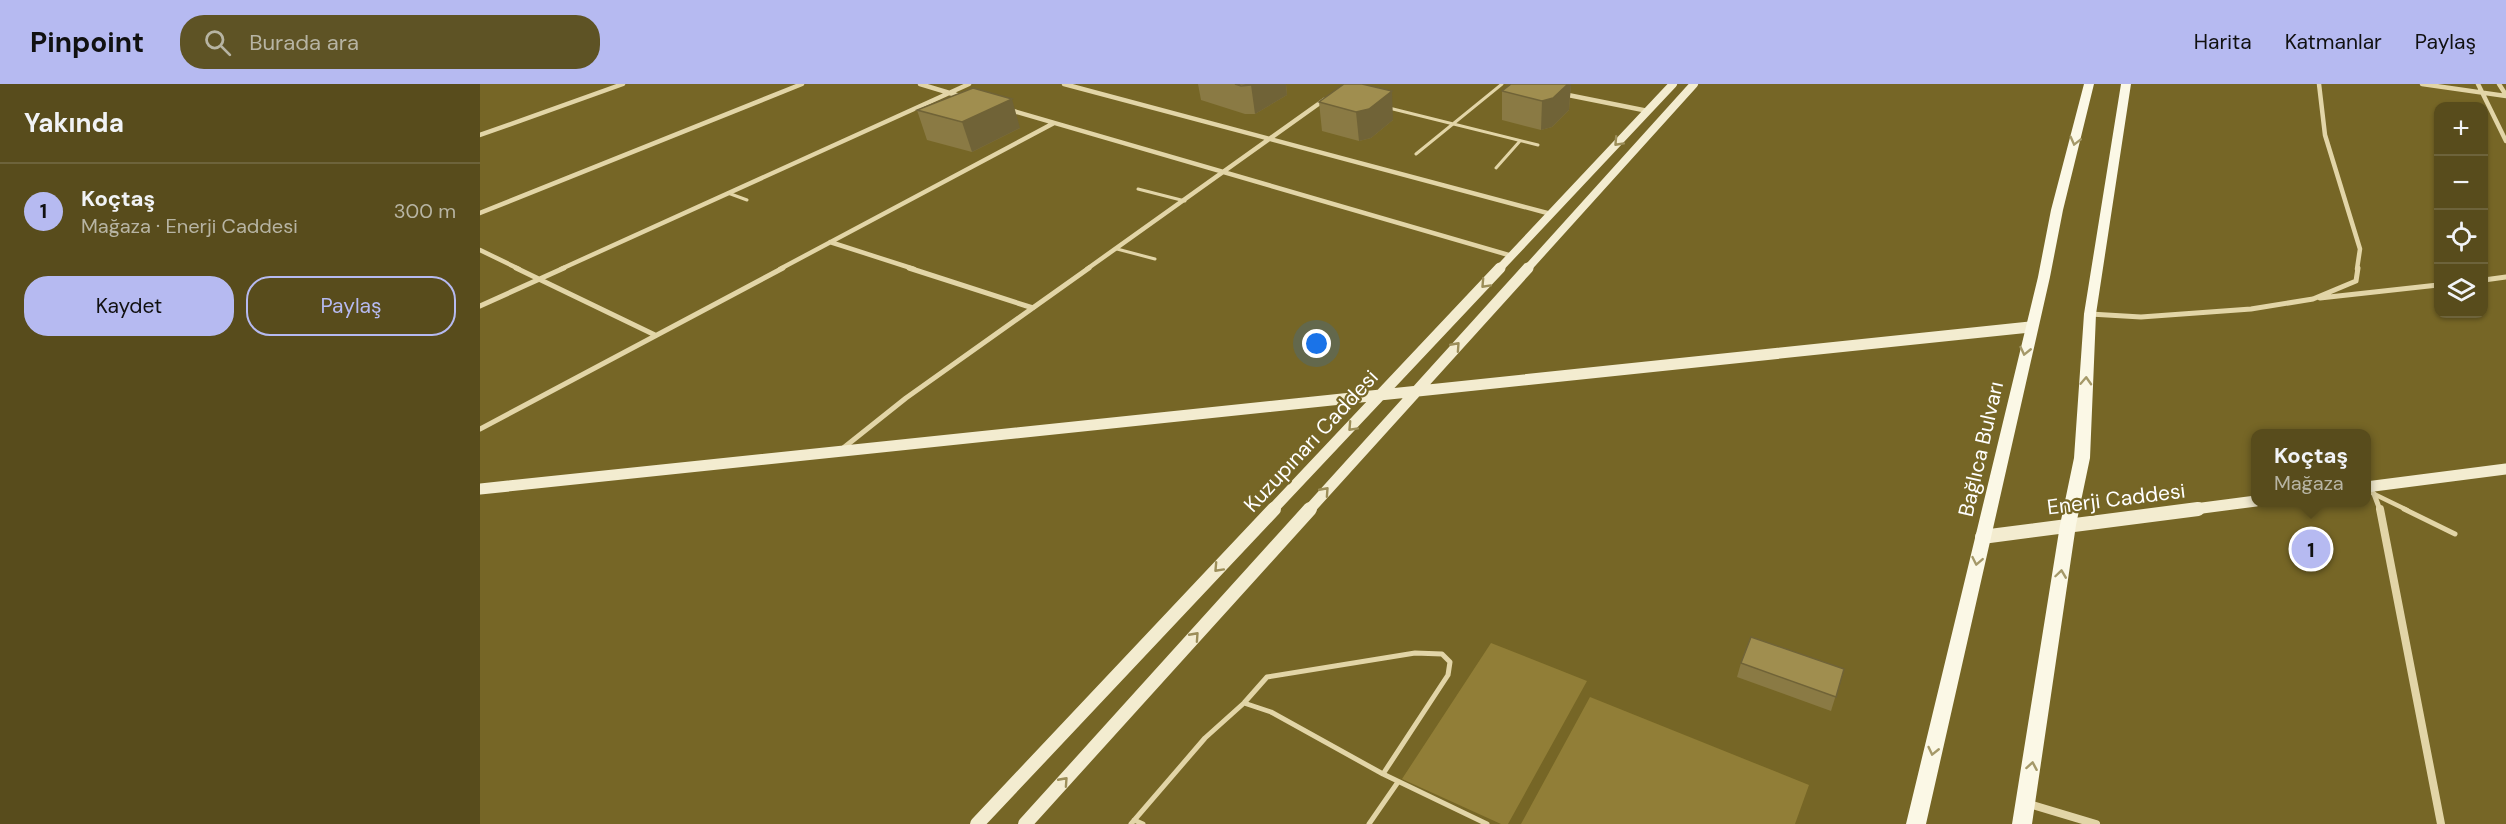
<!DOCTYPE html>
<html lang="tr">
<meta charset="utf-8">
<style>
:root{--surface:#584c1c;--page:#5e5325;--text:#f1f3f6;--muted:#b7b4a3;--line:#6d633b;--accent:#b6baf1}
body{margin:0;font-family:"DM Sans",sans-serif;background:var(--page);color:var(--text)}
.controls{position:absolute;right:18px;top:18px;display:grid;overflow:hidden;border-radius:12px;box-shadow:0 2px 4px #0004}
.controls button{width:54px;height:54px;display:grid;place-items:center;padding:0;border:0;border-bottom:2px solid var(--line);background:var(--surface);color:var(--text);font:30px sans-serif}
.you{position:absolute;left:837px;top:260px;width:21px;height:21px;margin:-15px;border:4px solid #fff;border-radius:50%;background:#1a73e8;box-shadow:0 0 0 9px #1a73e833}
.badge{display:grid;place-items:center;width:39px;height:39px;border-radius:50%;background:var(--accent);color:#111;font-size:20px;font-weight:700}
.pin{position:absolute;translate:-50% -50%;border:3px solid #fff;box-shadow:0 2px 6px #0006}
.popup{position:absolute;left:1771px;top:345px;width:120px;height:78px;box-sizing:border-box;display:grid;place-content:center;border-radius:12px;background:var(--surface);filter:drop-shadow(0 2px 4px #0005);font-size:20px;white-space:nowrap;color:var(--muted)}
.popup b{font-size:22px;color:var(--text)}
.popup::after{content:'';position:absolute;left:50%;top:100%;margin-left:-12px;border:12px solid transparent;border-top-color:var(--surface)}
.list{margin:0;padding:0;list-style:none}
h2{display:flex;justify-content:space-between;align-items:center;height:78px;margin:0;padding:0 24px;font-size:26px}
h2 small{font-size:20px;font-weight:400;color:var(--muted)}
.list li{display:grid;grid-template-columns:39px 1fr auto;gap:18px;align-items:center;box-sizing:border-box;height:96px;padding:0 24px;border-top:2px solid var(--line)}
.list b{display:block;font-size:22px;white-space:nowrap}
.list p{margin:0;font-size:20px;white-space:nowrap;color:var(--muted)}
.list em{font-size:20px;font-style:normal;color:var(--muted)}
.actions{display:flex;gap:12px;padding:18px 24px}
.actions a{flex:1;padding:14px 0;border:2px solid var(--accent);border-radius:24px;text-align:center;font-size:21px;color:var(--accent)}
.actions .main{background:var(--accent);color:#111}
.icon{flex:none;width:33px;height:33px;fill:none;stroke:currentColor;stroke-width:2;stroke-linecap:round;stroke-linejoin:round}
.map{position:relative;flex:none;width:2026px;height:740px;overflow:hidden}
header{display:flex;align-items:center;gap:36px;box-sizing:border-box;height:84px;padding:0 30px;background:var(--accent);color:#111}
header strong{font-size:28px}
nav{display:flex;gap:33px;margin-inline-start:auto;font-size:21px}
.search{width:420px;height:54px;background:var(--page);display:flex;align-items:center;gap:15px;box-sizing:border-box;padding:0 21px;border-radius:24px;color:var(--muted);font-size:22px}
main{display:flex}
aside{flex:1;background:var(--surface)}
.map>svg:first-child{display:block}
.green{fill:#917e37}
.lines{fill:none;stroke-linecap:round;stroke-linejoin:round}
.lane-far2{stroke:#e2d5a7;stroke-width:3}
.lane-far1{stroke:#e2d5a7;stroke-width:4.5}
.lane{stroke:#e2d5a7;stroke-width:5}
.street-far2{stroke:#e2d5a7;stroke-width:4.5}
.street-far1{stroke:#e2d5a7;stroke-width:5}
.street{stroke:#e2d5a7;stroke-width:8}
.secondary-far2{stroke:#f3ecd0;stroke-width:8}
.secondary-far1{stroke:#f3ecd0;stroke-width:11}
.secondary{stroke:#f3ecd0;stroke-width:14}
.primary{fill:#fbf8e6;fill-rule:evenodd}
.wall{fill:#8a7a44}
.shaded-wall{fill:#706337}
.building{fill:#a08e4f;stroke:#706337;stroke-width:1.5}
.oneway{stroke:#a59969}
.oneway2{stroke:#9c8e59}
.labels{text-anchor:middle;stroke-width:4.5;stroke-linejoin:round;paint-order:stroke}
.street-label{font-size:21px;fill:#fff;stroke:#766626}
</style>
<header>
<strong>Pinpoint</strong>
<div class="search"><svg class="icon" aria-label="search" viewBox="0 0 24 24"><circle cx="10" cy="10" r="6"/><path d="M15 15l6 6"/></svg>Burada ara</div>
<nav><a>Harita</a><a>Katmanlar</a><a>Paylaş</a></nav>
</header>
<main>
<aside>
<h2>Yakında<small></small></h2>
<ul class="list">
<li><span class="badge">1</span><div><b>Koçtaş</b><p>Mağaza · Enerji Caddesi</p></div><em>300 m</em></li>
</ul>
<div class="actions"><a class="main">Kaydet</a><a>Paylaş</a></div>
</aside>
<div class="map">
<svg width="2026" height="740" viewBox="0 0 2026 740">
<rect width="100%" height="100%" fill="#766626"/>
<!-- green -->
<path class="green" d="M1011,559L1107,597L1028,740H1021L922,695Z
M1110,613L1329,701L1315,740H1041Z"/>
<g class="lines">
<!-- lane-far2 -->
<path class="lane-far2" d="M909,24L1058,61
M936,70L1022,0
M1016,84L1040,57
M658,105L705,117
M248,109L267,116
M637,165L675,175"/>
<!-- lane-far1 -->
<path class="lane-far1" d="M1894,410L1927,426"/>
<!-- lane -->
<path class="lane" d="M1924,425L1975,450
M764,619L791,628L903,690L1007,740
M654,736L663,740
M651,740L725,654L764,619L787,593L935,569L962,570L970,578L968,591L903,690
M889,740L918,698"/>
<!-- street-far2 -->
<path class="street-far2" d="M440,0L483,13
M584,0L1071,130
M1839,0L1845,51L1880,165L1877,185
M1942,0L2026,12
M1998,0L2026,57
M2019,0L2026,11
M1083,10L1168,27
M530,26L1032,172
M0,51L143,0
M0,129L322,0
M350,158L434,185
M0,166L39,185
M81,185L489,0
M300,185L574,39
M607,185L844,16"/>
<!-- street-far1 -->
<path class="street-far1" d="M36,184L175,251
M429,184L553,224
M2004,196L2026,193
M1840,214L1958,201
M0,222L84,184
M1610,230L1661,233L1771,225L1833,215L1876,197L1878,184
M0,345L303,184
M362,365L426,314L609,184
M1887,404L1894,410L1900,426"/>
<!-- street -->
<path class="street" d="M1900,425L1961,740
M1549,720L1616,740"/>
<!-- secondary-far2 -->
<path class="secondary-far2" d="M1019,185L1193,0
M1047,185L1214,0"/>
<!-- secondary-far1 -->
<path class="secondary-far1" d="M1886,403L2026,385
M0,405L1550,243
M792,426L1020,184
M829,426L1048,184
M1707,426L1776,417"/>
<!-- secondary -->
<path class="secondary" d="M1502,453L1718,425
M497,740L794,425
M545,740L830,425"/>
<!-- primary -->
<path class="primary" d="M1604,0H1614L1583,126L1570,193L1446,740H1426L1558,193L1571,126Z
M1641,0H1651L1616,230L1610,374L1596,441L1552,740H1532L1580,441L1594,374L1604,230Z"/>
</g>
<!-- wall -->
<path class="wall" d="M718,0H806L807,11L775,30H765L721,16Z
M1031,0H1091L1089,26L1072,43L1061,46L1022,36V7Z
M839,18L913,36L891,54L879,57L842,47Z
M437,26L540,44L492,68L447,56Z
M1261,579L1364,585L1351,627L1257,593Z"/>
<!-- shaded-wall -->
<path class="shaded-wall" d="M773,0H806L807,11L775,30L771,1Z
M1088,0H1091L1089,26L1072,43L1061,46L1062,17Z
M912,7L913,36L891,54L879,57L876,28Z
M532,15L540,44L492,68L482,38Z"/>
<!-- building -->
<path class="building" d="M755,0H773L771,1L761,2Z
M864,0H882L912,7L889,25L876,28L839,18Z
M1031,0H1088L1073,14L1062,17L1022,7Z
M493,4L532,15L482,38L437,26Z
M1271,553L1364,585L1356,613L1261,579Z"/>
<!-- one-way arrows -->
<defs><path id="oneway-chevron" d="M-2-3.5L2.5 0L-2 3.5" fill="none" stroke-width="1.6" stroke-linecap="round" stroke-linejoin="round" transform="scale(1.5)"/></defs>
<g class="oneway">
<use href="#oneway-chevron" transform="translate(1595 57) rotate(104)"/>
<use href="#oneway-chevron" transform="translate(1545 267) rotate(103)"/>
<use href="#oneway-chevron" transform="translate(1606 297) rotate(-87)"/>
<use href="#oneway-chevron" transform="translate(1497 477) rotate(101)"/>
<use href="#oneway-chevron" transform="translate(1581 490) rotate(-82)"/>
<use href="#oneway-chevron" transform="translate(1453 667) rotate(103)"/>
<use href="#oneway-chevron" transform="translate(1552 682) rotate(-80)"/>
</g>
<g class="oneway2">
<use href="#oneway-chevron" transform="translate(1138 58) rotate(133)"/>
<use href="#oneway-chevron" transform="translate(1005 200) rotate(133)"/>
<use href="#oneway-chevron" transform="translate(976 262) rotate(-48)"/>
<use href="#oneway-chevron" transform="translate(872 343) rotate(133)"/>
<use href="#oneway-chevron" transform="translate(845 407) rotate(-48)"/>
<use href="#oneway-chevron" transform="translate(738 484) rotate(133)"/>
<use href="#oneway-chevron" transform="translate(715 552) rotate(-48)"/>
<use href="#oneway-chevron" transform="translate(584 697) rotate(-48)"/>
</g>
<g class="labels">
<!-- street labels -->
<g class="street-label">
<text transform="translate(831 357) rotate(-47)" y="7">Kuzupınarı Caddesi</text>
<text transform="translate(1501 365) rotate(-77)" y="7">Bağlıca Bulvarı</text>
<text transform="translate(1636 415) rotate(-7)" y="7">Enerji Caddesi</text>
</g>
</g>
</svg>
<div class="controls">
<button>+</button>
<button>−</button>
<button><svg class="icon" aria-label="locate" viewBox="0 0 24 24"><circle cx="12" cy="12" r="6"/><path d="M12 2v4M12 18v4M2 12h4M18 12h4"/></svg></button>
<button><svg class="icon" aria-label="layers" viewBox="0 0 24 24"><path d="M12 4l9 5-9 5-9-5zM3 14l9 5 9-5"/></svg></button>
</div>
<div class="you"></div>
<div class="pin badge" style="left:1831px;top:465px">1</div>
<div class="popup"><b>Koçtaş</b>Mağaza</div>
</div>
</main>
